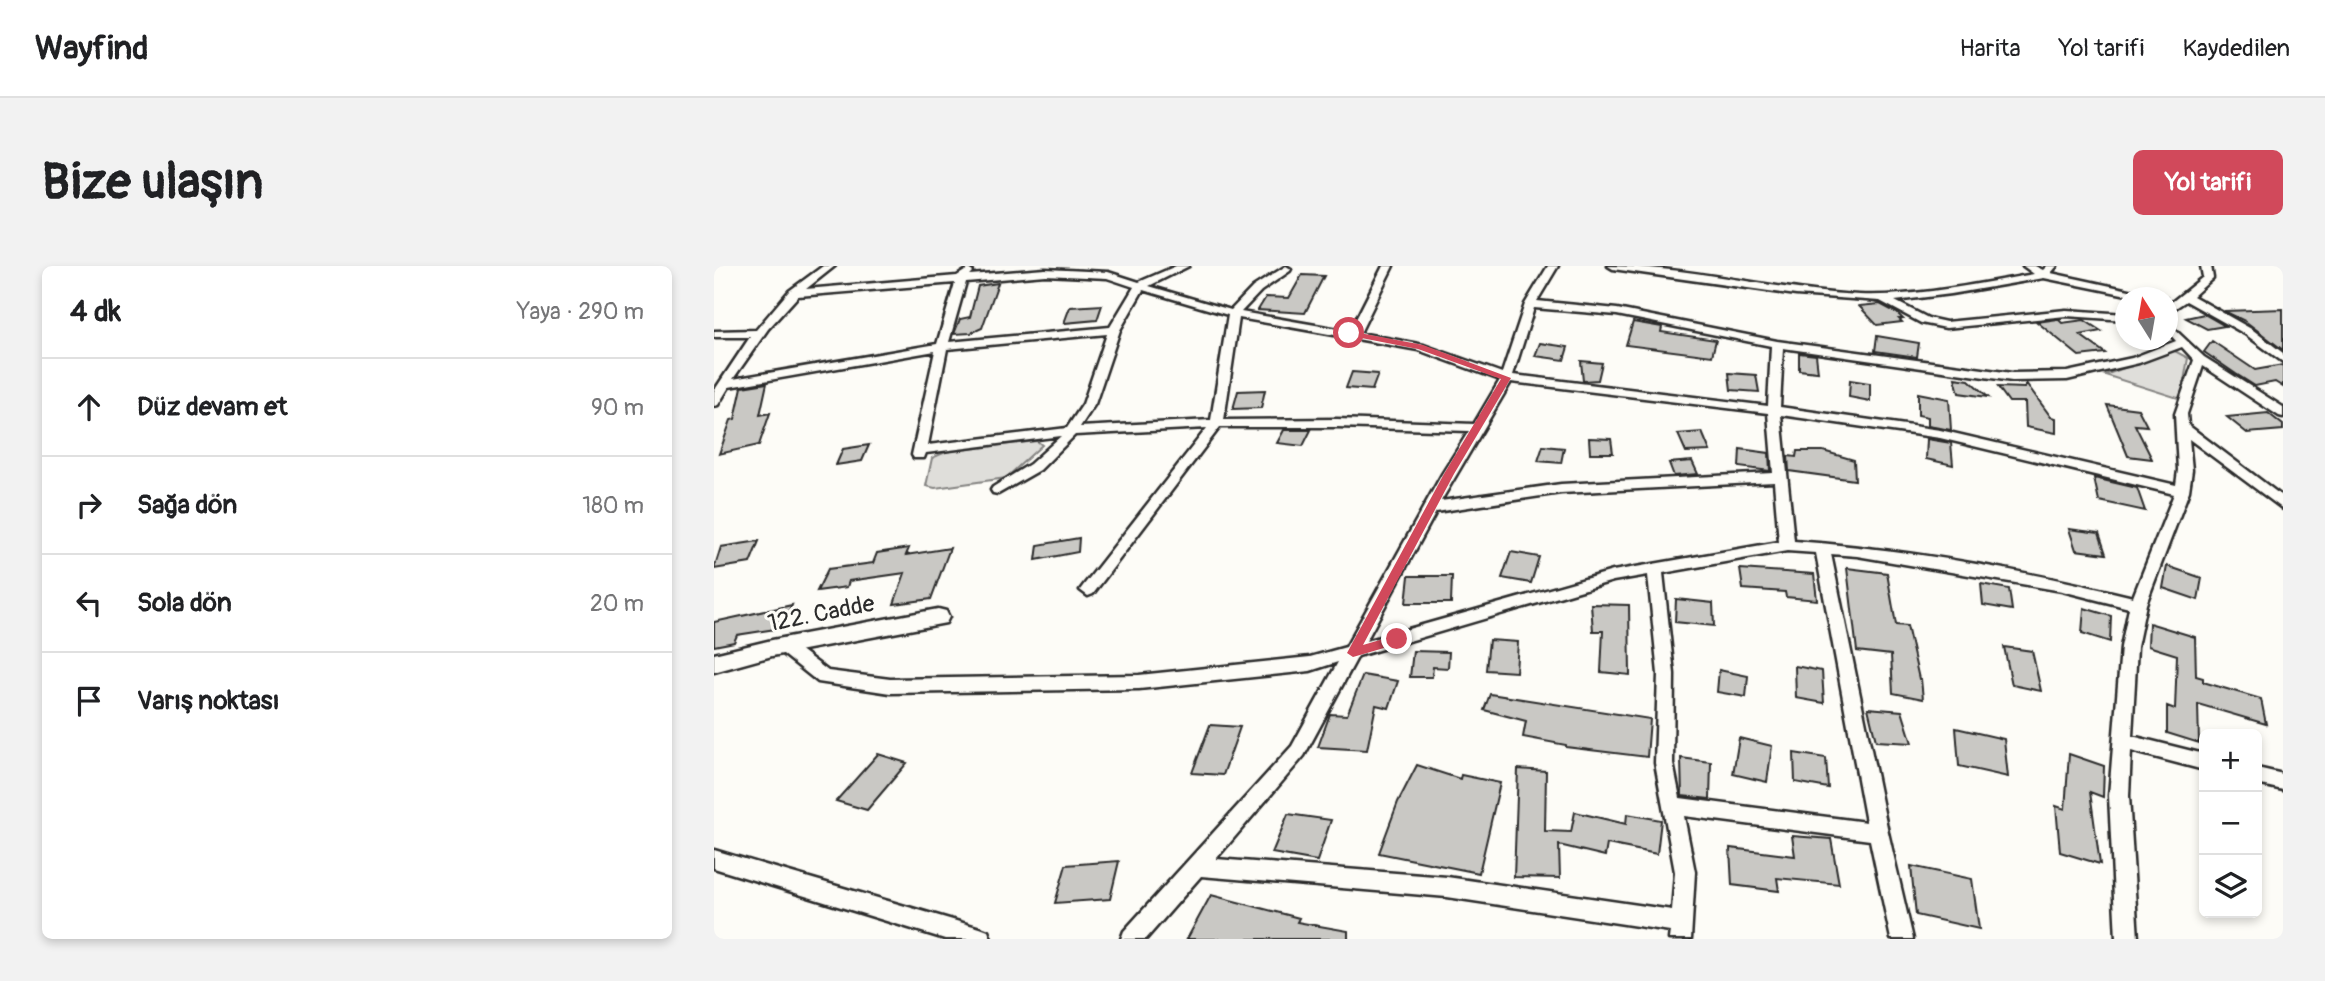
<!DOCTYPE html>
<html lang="tr">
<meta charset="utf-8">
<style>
:root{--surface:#fff;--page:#f2f2f2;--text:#202124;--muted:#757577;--line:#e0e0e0;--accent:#d1495b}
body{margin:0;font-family:Pangolin,sans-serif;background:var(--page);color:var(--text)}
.controls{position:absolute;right:21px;bottom:21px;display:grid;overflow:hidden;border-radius:10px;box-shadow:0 4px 10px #0003}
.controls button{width:63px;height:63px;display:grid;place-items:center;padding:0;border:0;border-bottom:2px solid var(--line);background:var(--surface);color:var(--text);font:35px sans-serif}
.compass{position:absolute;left:1401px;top:21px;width:63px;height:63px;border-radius:50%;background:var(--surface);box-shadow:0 4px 10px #0003;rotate:349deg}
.stop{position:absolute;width:21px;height:21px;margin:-16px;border:5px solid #d1495b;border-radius:50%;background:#fff}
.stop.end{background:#d1495b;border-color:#fff;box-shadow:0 2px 7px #0008}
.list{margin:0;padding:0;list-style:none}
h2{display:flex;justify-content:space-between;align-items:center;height:91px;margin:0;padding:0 28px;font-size:30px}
h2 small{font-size:23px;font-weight:400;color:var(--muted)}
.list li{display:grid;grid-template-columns:46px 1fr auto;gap:21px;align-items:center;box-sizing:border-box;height:98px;padding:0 28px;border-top:2px solid var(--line)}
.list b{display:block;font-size:26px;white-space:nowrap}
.list em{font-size:23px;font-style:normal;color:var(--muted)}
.icon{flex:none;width:38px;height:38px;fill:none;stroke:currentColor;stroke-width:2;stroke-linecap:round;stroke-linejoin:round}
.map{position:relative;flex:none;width:1569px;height:673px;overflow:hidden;border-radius:10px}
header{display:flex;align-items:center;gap:42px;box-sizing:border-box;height:98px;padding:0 35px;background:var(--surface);border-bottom:2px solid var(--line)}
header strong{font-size:33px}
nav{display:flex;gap:38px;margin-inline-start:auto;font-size:24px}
.intro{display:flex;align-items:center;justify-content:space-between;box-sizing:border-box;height:168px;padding:0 42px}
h1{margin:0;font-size:49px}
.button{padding:18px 32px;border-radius:10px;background:var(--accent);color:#fff;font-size:24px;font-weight:700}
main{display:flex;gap:42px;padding:0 42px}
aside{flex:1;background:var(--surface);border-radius:10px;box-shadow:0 4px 10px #0003}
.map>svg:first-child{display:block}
.green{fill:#dfdeda;stroke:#858482;stroke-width:2}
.building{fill:#c9c8c4;stroke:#2b2b2b;stroke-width:2}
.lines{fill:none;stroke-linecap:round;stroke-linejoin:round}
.minor-casing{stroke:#2b2b2b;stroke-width:5}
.tertiary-casing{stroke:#2b2b2b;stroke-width:5}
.minor{fill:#fdfcf7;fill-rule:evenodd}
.tertiary{fill:#fdfcf7;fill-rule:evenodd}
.route{fill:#d1495b}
.labels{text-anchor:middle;stroke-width:6;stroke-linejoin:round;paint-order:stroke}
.street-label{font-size:24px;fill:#2b2b2b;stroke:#fdfcf7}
</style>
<header>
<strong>Wayfind</strong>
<nav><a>Harita</a><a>Yol tarifi</a><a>Kaydedilen</a></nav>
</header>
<div class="intro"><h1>Bize ulaşın</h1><a class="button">Yol tarifi</a></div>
<main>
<aside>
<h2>4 dk<small>Yaya · 290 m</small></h2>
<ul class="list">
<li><svg class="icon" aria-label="ahead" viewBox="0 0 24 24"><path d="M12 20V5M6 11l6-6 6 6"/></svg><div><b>Düz devam et</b></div><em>90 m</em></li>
<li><svg class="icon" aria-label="right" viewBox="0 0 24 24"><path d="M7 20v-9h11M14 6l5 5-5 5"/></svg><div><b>Sağa dön</b></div><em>180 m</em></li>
<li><svg class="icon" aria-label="left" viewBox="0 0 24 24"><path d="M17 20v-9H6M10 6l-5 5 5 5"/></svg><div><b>Sola dön</b></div><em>20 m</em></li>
<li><svg class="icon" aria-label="arrive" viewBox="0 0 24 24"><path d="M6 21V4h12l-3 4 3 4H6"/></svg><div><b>Varış noktası</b></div></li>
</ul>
</aside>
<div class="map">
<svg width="1569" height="673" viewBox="0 0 1569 673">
<rect width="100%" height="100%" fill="#fdfcf7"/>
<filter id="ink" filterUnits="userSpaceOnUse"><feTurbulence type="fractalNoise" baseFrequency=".0143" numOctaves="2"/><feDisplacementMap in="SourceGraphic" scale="14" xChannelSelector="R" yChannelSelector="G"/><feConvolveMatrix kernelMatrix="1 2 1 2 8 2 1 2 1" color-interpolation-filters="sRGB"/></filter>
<g filter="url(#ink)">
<!-- green -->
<path class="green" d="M1459,84L1474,92L1467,133L1391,109Z
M323,175L328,179L292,212L221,222L212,220L218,192L234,185Z"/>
<!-- building -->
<path class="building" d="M588,9L610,10L591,47L544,44L552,31L575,32Z
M284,17L268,62L257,67L240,68L246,53L256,51L264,20Z
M1166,38L1183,47L1189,53H1185L1188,56L1163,59L1145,40Z
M388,39L383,54L350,57L356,41Z
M1569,43V84L1531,55L1510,45Z
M1490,48L1511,60L1493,63L1472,52Z
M1344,53L1348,57L1370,54L1387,65L1366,69L1391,87L1365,90L1323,56Z
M919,56L948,61L947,66L1002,74L998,90L912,79Z
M1163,70L1205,77L1203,91L1161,85Z
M1498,75L1541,104L1569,99V121L1561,116L1541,120L1522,108L1490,86Z
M826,77L854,81L850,94L821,90Z
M1085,87L1102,89L1104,106L1085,104Z
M867,95L888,97L884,114L869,115Z
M638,106L664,108L658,124L632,122Z
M1015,107L1042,109L1045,126L1017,124Z
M1241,112L1255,114L1274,131L1245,127Z
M1136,114L1156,117V135L1135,131Z
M53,117L46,149L56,147L45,179L5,188L17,154L21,153L28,121Z
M1312,117L1337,151L1342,152V167L1312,161L1311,136H1295L1284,121L1311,122Z
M551,124L547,142L519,143L524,125Z
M1204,127L1235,133L1237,164L1214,160V151L1204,149Z
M1393,139L1424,143L1433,160L1421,159L1438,193L1414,190Z
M1554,147L1569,159V164L1533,167L1513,151Z
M570,164H597L589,180L563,177Z
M988,166L996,185L972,186L964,168Z
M875,172L897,173L899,187H876Z
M1213,173L1237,177L1239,199L1212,193Z
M155,179L148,195L122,199L129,183Z
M829,180L850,182L847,197L824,195Z
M1026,183L1055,187L1056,205L1025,201Z
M1083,185H1109L1140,194L1141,214L1075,205L1074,190L1082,191Z
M978,195L984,208L960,210L955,197Z
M1380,212L1423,222L1431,245L1385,235Z
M1355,263L1385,267L1392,288L1362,284Z
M365,272L364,286L322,294L324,279Z
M45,275L36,297L0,303L7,281Z
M195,282L192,289L236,282L217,333L180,338L191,307L135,315L133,321L103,325L114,303L159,297L163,287Z
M797,286L825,291L817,317L788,312Z
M1453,300L1488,312L1484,334L1449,322Z
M1133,302L1173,307L1182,359L1193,360L1205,413H1207L1209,433L1179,427L1177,389L1143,385Z
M1026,303L1100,308L1103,334L1072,331L1071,326L1029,323Z
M695,310H738L737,337H692Z
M1267,318L1295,323L1298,344L1269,339Z
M962,333L999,337L1000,360L961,356Z
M877,338L915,339L916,409L887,406L889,365H879Z
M78,339L68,362L23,369L20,376L0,380V356Z
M1370,342L1397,350L1396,376L1368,367Z
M1435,357L1481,371L1482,410L1489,412V416L1547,433L1552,458L1484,438L1485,477L1453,467V440L1461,443L1463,389L1434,380Z
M775,374L804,376L802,406L772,404Z
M1290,381L1318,385L1327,425L1298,419Z
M699,385L735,386L734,402L719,401L718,411H696Z
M1081,400L1108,405L1110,437L1082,432Z
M1005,404L1034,410L1032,431L1003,426Z
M649,409L684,415L675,442L662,439L653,484L604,481L616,448L633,449Z
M776,428L936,453L933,491L852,481V479L809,471L812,455L770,444Z
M1154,442L1188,445L1198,477L1162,475Z
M496,459L526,461L509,509L478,507Z
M1242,462L1290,473L1294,511L1245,500Z
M1025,472L1058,480L1053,516L1019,508Z
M1080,487L1112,492L1114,522L1081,516Z
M164,488L193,497L153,544L122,535Z
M1355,488L1390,500L1389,531L1376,526L1386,598L1346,586L1342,540L1351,543Z
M967,492L997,496L996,533L968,530Z
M703,499L746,513L747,509L786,517L765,607L665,587L684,536Z
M804,503L832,505L831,565L857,566L861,546L912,558L913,548L947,554L943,588L893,578L891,590L845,579L846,612L800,611Z
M574,548L617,554L603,595L558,587Z
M1078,570L1117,573L1125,618L1063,612L1065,625L1018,619L1016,582L1081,590Z
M405,595L396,633L341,637L352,599Z
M1197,600L1258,613L1265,663L1202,649Z
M497,629L585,652L583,656L634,665V673H473Z"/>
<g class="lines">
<!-- minor casing -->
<g class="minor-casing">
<path id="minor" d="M109,0H121L92,23L243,10L254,3L259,6L256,9L331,3L394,6L425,16L462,0H475L435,20L517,44L539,21L572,0L577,3L576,5L547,25L527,46L636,65L669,0H679L646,67L710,79L788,107L811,38L834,0H844L823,35L903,43L1063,75L1298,107L1353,106L1418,92L1462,75L1454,66V57L1490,91L1569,141V151L1565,150L1489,100L1473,148L1474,159L1569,231V243L1475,173L1478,204L1475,225L1432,338L1423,381L1418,470L1490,488V504L1417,485L1415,530L1424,673H1402L1395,530L1407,381L1415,342L1348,325L1143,290L1117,288L1174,566L1199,673H1177L1156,574L970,550L981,606L977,673H955L956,665L733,631L487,610L432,673H407L410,665L578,480L624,396L596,405L425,423L176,427L104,416L64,384L62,380L64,376H76L114,405L176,413L425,409L596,391L632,381L728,208L755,165L623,161H506L379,328L374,330L366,324L369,320L493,162L361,169L326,204L284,228L279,227L277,224L279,221L316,198L347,170L212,187L210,192H200L198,189L221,85L15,121L4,139L0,140V125L36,71H0V65L42,64L75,25ZM331,9L393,12L420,21L396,61L235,76L252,16ZM241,17L223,78L19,113L54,63L84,30ZM429,24L514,49L497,154L366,161L381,138L406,64ZM820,42L903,49L1057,80L1054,140L799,109ZM525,52L704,84L786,114L760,158L623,153L510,154ZM393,68L369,138L353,162L214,179L233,83ZM1468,81L1480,94L1461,148L1464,204L1462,219L1226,164L1066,141L1069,82L1298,115L1353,114L1425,97ZM797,116L1054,147L1059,207L847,218L727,235ZM1067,149L1226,172L1460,228L1419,331C1308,304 1193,283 1080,275ZM1060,216L1065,276L899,305L652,375L722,246L847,227ZM1073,285L1102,287L1152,556L966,532L959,497L960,408L949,307ZM934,309L944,408L941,497L961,606L958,644L733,611L502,593L590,490L644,390L899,315Z
M894,0C978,0 1061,25 1145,29C1203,31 1262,18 1320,8L1309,0H1321L1329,4L1333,0H1343L1337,7L1452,32H1428L1330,12L1237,28L1181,35L1214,52L1232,56L1352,44L1412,48V54L1352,50L1232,62L1207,57L1166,35L1082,29L899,3Z
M1487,0H1497L1499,12L1479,30L1539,64L1569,87V96L1531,68L1472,35L1454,47V39L1489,11Z
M1543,502L1569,508V524L1543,518Z
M0,584L266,662L274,665L277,673H231L0,602Z"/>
</g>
<!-- tertiary casing -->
<g class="tertiary-casing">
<path id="tertiary" d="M224,343L232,345L235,351L232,357L58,390L0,406V388L58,374Z"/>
</g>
<!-- minor -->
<use href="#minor" class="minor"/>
<!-- tertiary -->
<use href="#tertiary" class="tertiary"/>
</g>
</g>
<!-- route -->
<path class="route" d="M635,65L709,79L797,112L740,208L649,379L683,369L687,370V377L639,391L633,387L730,208L787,113L704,83L632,69Z"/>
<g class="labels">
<!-- street labels -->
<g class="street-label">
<text transform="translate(107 347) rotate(-11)" y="8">122. Cadde</text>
</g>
</g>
</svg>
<div class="controls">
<button>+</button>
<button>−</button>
<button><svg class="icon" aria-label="layers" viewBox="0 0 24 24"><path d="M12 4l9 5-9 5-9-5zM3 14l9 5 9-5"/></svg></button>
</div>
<svg class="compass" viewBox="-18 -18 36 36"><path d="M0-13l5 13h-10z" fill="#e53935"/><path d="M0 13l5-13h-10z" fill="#757577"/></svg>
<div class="stop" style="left:635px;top:67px"></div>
<div class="stop end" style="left:683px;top:373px"></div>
</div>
</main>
